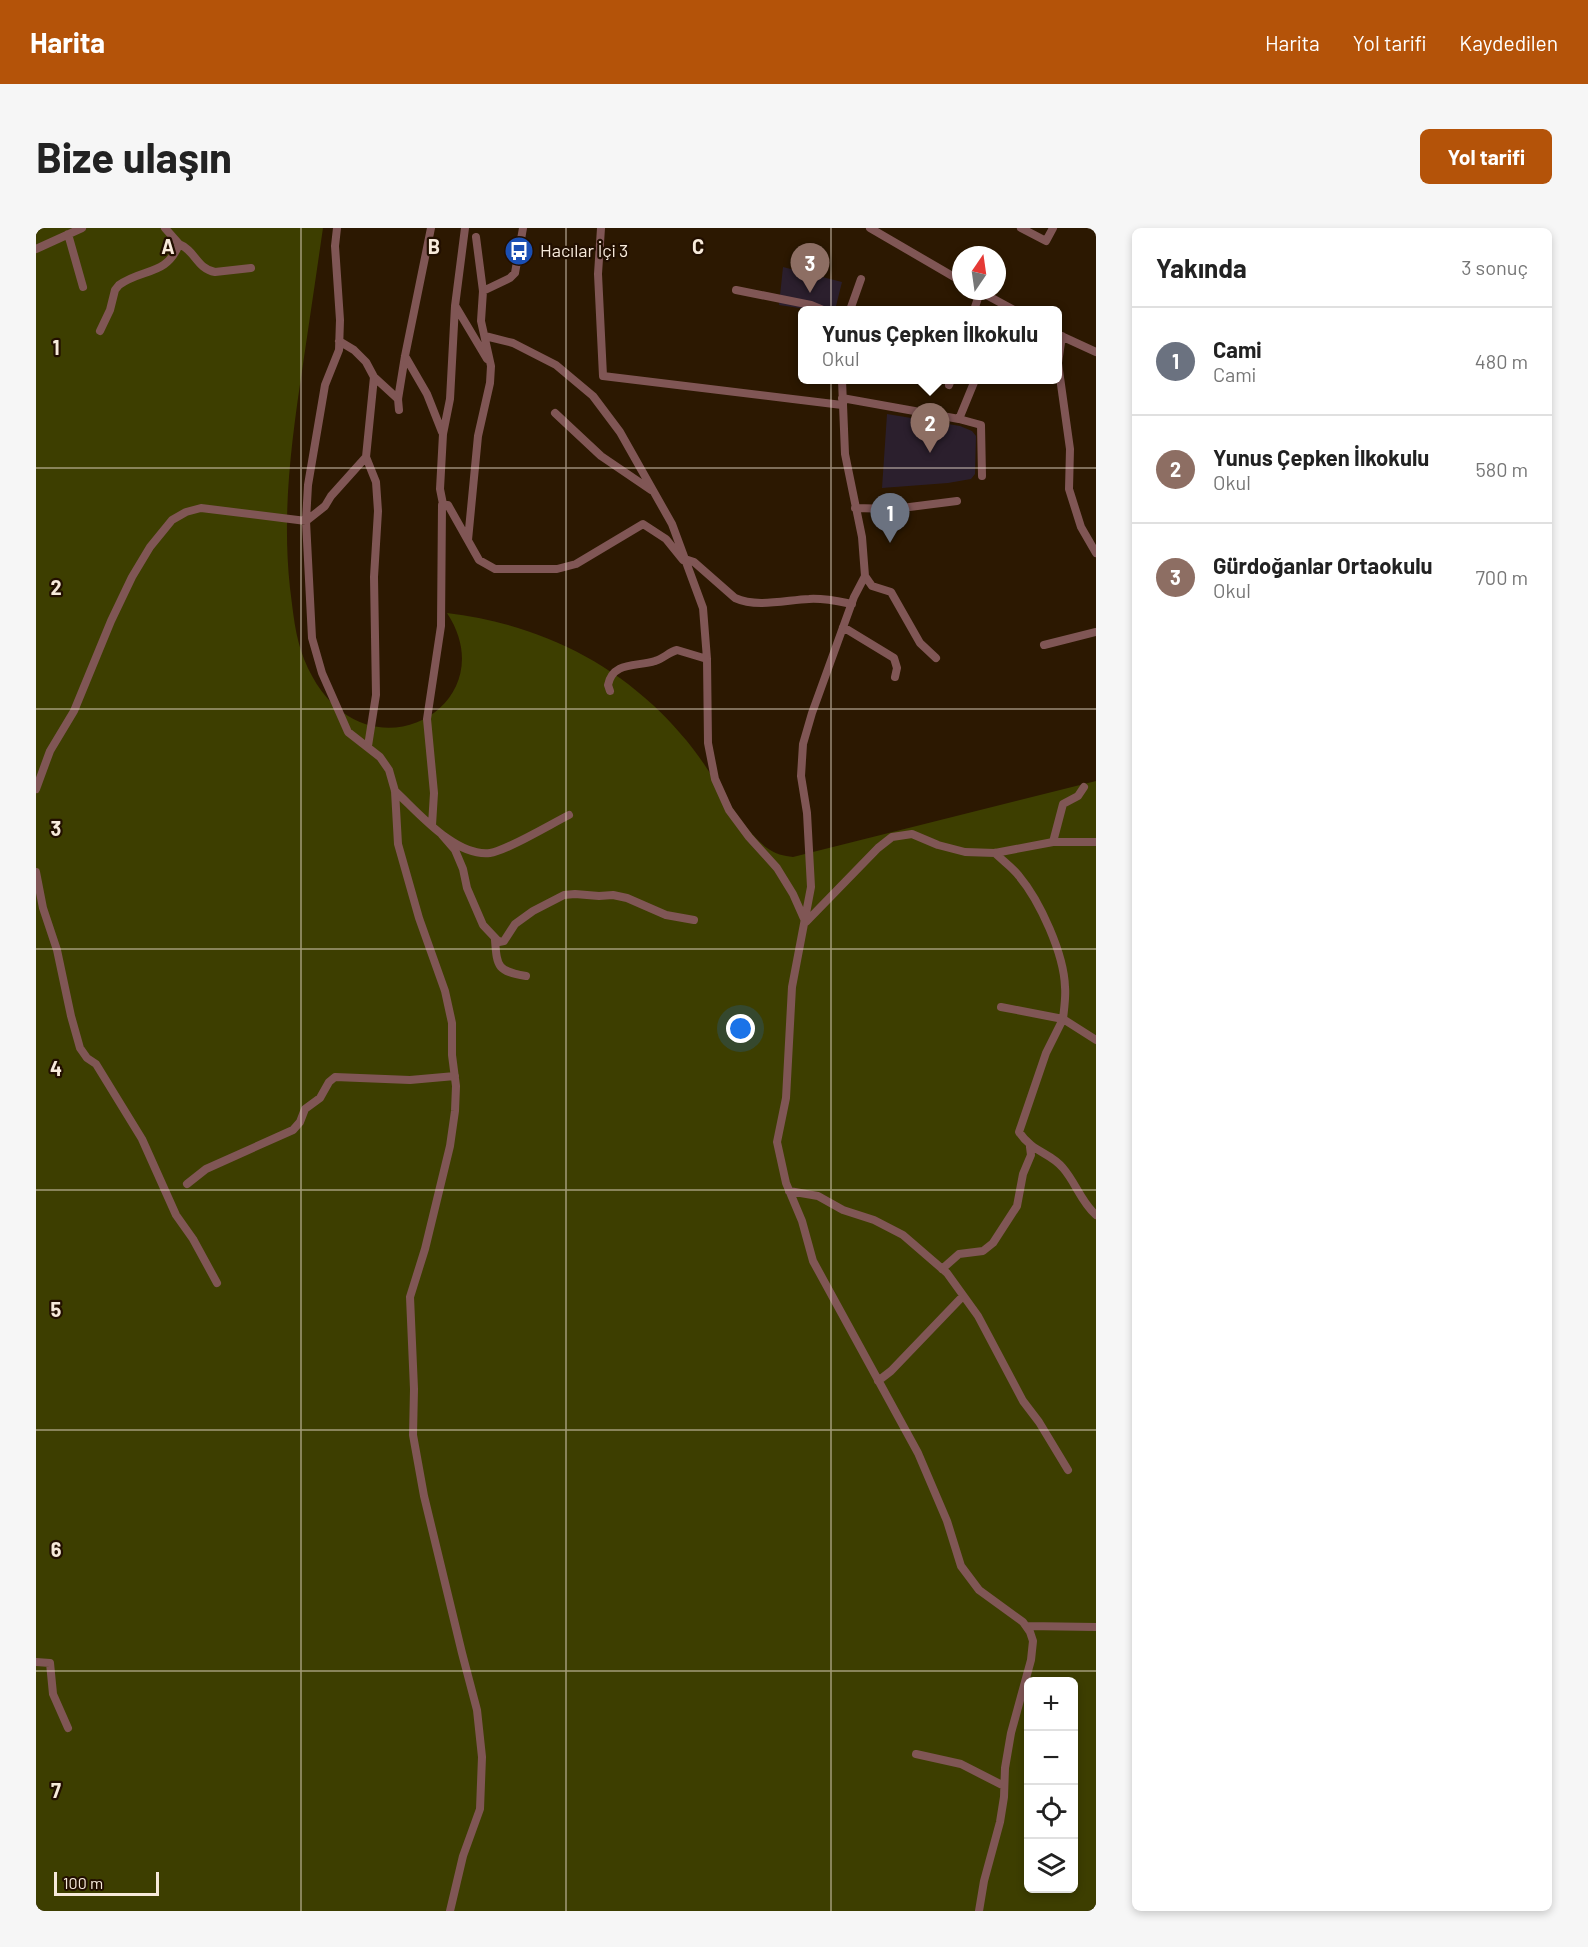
<!DOCTYPE html>
<html lang="tr">
<meta charset="utf-8">
<style>
:root{--surface:#fff;--page:#f6f6f6;--text:#222;--muted:#767676;--line:#e0e0e0;--accent:#b45309}
body{margin:0;font-family:Barlow,sans-serif;background:var(--page);color:var(--text)}
.controls{position:absolute;right:18px;bottom:18px;display:grid;overflow:hidden;border-radius:9px;box-shadow:0 3px 9px #0003}
.controls button{width:54px;height:54px;display:grid;place-items:center;padding:0;border:0;border-bottom:2px solid var(--line);background:var(--surface);color:var(--text);font:30px sans-serif}
.compass{position:absolute;left:916px;top:18px;width:54px;height:54px;border-radius:50%;background:var(--surface);box-shadow:0 3px 9px #0003;rotate:13deg}
.scale{position:absolute;left:18px;bottom:15px;width:105px;box-sizing:border-box;padding-left:6px;border:3px solid #f7eadb;border-top:0;font-size:16px;line-height:21px;white-space:nowrap;color:#f7eadb;-webkit-text-stroke:4px #220f00;paint-order:stroke}
.you{position:absolute;left:705px;top:801px;width:21px;height:21px;margin:-15px;border:4px solid #fff;border-radius:50%;background:#1a73e8;box-shadow:0 0 0 9px #1a73e833}
.badge{display:grid;place-items:center;width:39px;height:39px;border-radius:50%;background:var(--accent);color:#fff;font-size:20px;font-weight:700}
.pin{position:absolute;translate:-50% -50px;filter:drop-shadow(0 2px 3px #0008)}
.pin::after{content:'';position:absolute;top:32px;width:21px;height:18px;background:inherit;clip-path:polygon(0 0,100% 0,50% 100%)}
.popup{position:absolute;left:762px;top:78px;width:264px;height:78px;box-sizing:border-box;display:grid;place-content:center;border-radius:9px;background:var(--surface);filter:drop-shadow(0 2px 4px #0005);font-size:20px;white-space:nowrap;color:var(--muted)}
.popup b{font-size:22px;color:var(--text)}
.popup::after{content:'';position:absolute;left:50%;top:100%;margin-left:-12px;border:12px solid transparent;border-top-color:var(--surface)}
.list{margin:0;padding:0;list-style:none}
h2{display:flex;justify-content:space-between;align-items:center;height:78px;margin:0;padding:0 24px;font-size:26px}
h2 small{font-size:20px;font-weight:400;color:var(--muted)}
.list li{display:grid;grid-template-columns:39px 1fr auto;gap:18px;align-items:center;box-sizing:border-box;height:108px;padding:0 24px;border-top:2px solid var(--line)}
.list b{display:block;font-size:22px;white-space:nowrap}
.list p{margin:0;font-size:20px;white-space:nowrap;color:var(--muted)}
.list em{font-size:20px;font-style:normal;color:var(--muted)}
.icon{flex:none;width:33px;height:33px;fill:none;stroke:currentColor;stroke-width:2;stroke-linecap:round;stroke-linejoin:round}
.map{position:relative;flex:none;width:1060px;height:1683px;overflow:hidden;border-radius:9px}
header{display:flex;align-items:center;gap:36px;box-sizing:border-box;height:84px;padding:0 30px;background:var(--accent);color:#fff}
header strong{font-size:28px}
nav{display:flex;gap:33px;margin-inline-start:auto;font-size:21px}
.intro{display:flex;align-items:center;justify-content:space-between;box-sizing:border-box;height:144px;padding:0 36px}
h1{margin:0;font-size:42px}
.button{padding:15px 27px;border-radius:9px;background:var(--accent);color:#fff;font-size:21px;font-weight:700}
main{display:flex;gap:36px;padding:0 36px}
aside{flex:1;background:var(--surface);border-radius:9px;box-shadow:0 3px 9px #0003}
.map>svg:first-child{display:block}
.education{fill:#2b1f2d}
.green{fill:#3d3e00;fill-rule:evenodd}
.lines{fill:none;stroke-linecap:round;stroke-linejoin:round}
.minor{stroke:#805655;stroke-width:8}
.grid{fill:none;stroke:#f7eadb;stroke-width:1.5;stroke-opacity:0.55}
.labels{text-anchor:middle;stroke-width:4.5;stroke-linejoin:round;paint-order:stroke}
.poi-label{font-size:18px;fill:#f7eadb;stroke:#220f00;text-anchor:start}
.grid-label{font-size:20px;text-anchor:middle;font-weight:bold;fill:#f7eadb;stroke:#220f00;stroke-width:4.5;stroke-linejoin:round;paint-order:stroke}
</style>
<header>
<strong>Harita</strong>
<nav><a>Harita</a><a>Yol tarifi</a><a>Kaydedilen</a></nav>
</header>
<div class="intro"><h1>Bize ulaşın</h1><a class="button">Yol tarifi</a></div>
<main>
<div class="map">
<svg width="1060" height="1683" viewBox="0 0 1060 1683">
<rect width="100%" height="100%" fill="#2c1801"/>
<!-- education -->
<path class="education" d="M747,39L806,54L799,82H777L743,77Z
M851,186L924,198L936,203L940,208L939,246L935,251L912,255L846,260Z"/>
<!-- green -->
<path class="green" d="M0,0H287C280,48 273,96 266,143C255,216 246,286 254,360C257,383 259,409 268,431C321,563 474,481 411,385C488,394 560,424 617,477C636,495 654,515 668,536C684,560 709,604 731,620C739,626 748,628 757,629L1060,553V1683H0ZM993,1454H1038V1660H993Z"/>
<g class="lines">
<!-- minor -->
<path class="minor" d="M301,0L299,18L304,92L303,122L289,157L272,257L270,293L276,410L286,445L312,504L344,529L353,542L359,563L362,616L383,690L409,763L416,795V827L420,858L419,883L414,918L389,1021L374,1069L378,1161L377,1207L388,1268L426,1425L441,1482L446,1529L444,1581L427,1628L414,1683
M565,0L562,46L567,148L806,177
M834,0L925,53
M985,0L1010,13L1017,0
M32,6L47,59
M143,16C159,22 161,41 179,44L215,40
M0,21L46,0
M700,62L775,77L787,82
M447,63L474,50L479,45L487,0
M943,63L978,82
M420,79L451,131
M814,82L825,51
M938,82L944,64
M64,103L74,82L79,62L83,57C106,40 131,48 143,16L129,0
M1023,107L1060,124
M449,108L477,115L520,137L557,168L584,204L636,296L667,380L671,431L672,515L679,551L693,582L713,609L741,640L757,666L769,693
M1026,108L1022,135L1034,221L1033,261L1045,299L1060,325
M303,113L318,122L330,134L338,149L330,229L340,254L342,283L338,349L340,467L332,518
M369,128L391,166L406,204
M338,149L362,171
M806,152L809,226L826,309L829,348L836,358L855,364L884,415L900,430
M939,152L923,191L945,197L946,248
M913,157L915,152
M806,170L923,191
M363,182L362,171L369,128L395,0
M519,185L565,228L615,262
M407,276L404,261L407,206L414,171L419,78L429,0
M819,280L858,281L921,273
M432,312L442,208L454,155L455,138L445,93L447,63L440,9
M649,331L658,334L699,370C721,380 750,372 773,371C788,370 801,373 816,376
M829,348L818,369L776,485L767,516L765,548L771,585L775,659L756,759L750,870L741,914L750,955L766,993L777,1033L882,1225L911,1293L925,1338L943,1362L987,1394L994,1404L997,1413L995,1432L975,1505L969,1540L968,1569L964,1594L948,1653L943,1683
M807,399L858,430L861,440L859,449
M1008,417L1060,404
M574,463L572,457C577,433 601,439 619,433C627,431 633,424 641,422L671,431
M0,561L14,523L38,483L75,393L96,349L114,319L136,292L150,284L165,280L270,293L289,278L295,268L330,229
M359,563C382,584 419,629 454,625C470,623 515,596 533,587
M396,597L398,565L391,491L405,398L406,277H412L443,332L459,341H521L540,336L607,296L630,311L647,332
M406,607L419,622L427,641L431,660L447,697L463,714L468,713L479,696L497,683L528,667L539,666L563,668L577,667L591,670L630,687L658,692
M1017,614L1027,576L1042,568L1048,559
M959,625C967,633 976,639 983,648C1004,673 1028,726 1029,759C1030,769 1028,781 1027,791L1060,812
M0,644L7,680L21,722L35,788L44,820L51,830L60,836L106,911L140,987L157,1011L181,1055
M770,694L842,620L856,609L876,606L902,617L929,624L959,625L1017,614H1060
M459,712C461,740 462,743 490,748
M965,779L1027,791L1010,825L983,904C997,925 1014,924 1027,940C1040,955 1045,974 1060,987
M151,956L170,941L257,902L264,894L269,881L284,870L293,854L299,849L374,852L419,848
M753,963L782,968L807,982L838,992L867,1007L911,1045L942,1088L987,1173L1003,1194L1032,1242
M906,1041L923,1026L947,1023L957,1015L981,978L987,946L995,927L994,919
M842,1153L855,1143L927,1068
M990,1398L1060,1399
M0,1434L14,1435L17,1466L32,1500
M880,1526L925,1536L968,1558"/>
</g>
<!-- grid -->
<path class="grid" d="M265,0V1683M530,0V1683M795,0V1683M0,240H1060M0,481H1060M0,721H1060M0,962H1060M0,1202H1060M0,1443H1060"/>
<!-- icons -->
<defs>
<g id="bus-disc" transform="scale(1.5)"><circle r="9.5" fill="#1a4fb4" stroke="#220f00"/><path d="M-5-6H5V4H4V6H2V4H-2V6H-4V4H-5ZM-3.5-4V0h7V-4ZM-3.5 1.2v1.5H-2V1.2ZM2 1.2v1.5H3.5V1.2Z" fill="#fff"/></g>
</defs>
<g fill-rule="evenodd">
<use href="#bus-disc" x="483" y="23"/>
</g>
<g class="labels">
<!-- poi labels -->
<g class="poi-label">
<text x="504" y="29">Hacılar İçi 3</text>
</g>
</g>
<g class="grid-label">
<text x="132" y="26">A</text>
<text x="398" y="26">B</text>
<text x="662" y="26">C</text>
<text x="20" y="127">1</text>
<text x="20" y="367">2</text>
<text x="20" y="608">3</text>
<text x="20" y="848">4</text>
<text x="20" y="1089">5</text>
<text x="20" y="1329">6</text>
<text x="20" y="1570">7</text>
</g>
</svg>
<div class="controls">
<button>+</button>
<button>−</button>
<button><svg class="icon" aria-label="locate" viewBox="0 0 24 24"><circle cx="12" cy="12" r="6"/><path d="M12 2v4M12 18v4M2 12h4M18 12h4"/></svg></button>
<button><svg class="icon" aria-label="layers" viewBox="0 0 24 24"><path d="M12 4l9 5-9 5-9-5zM3 14l9 5 9-5"/></svg></button>
</div>
<svg class="compass" viewBox="-18 -18 36 36"><path d="M0-13l5 13h-10z" fill="#e53935"/><path d="M0 13l5-13h-10z" fill="#767676"/></svg>
<div class="scale">100 m</div>
<div class="you"></div>
<div class="pin badge" style="left:854px;top:315px;background:#6b7280">1</div>
<div class="pin badge" style="left:894px;top:225px;background:#8d6e63">2</div>
<div class="popup"><b>Yunus Çepken İlkokulu</b>Okul</div>
<div class="pin badge" style="left:774px;top:65px;background:#8d6e63">3</div>
</div>
<aside>
<h2>Yakında<small>3 sonuç</small></h2>
<ul class="list">
<li><span class="badge" style="background:#6b7280">1</span><div><b>Cami</b><p>Cami</p></div><em>480 m</em></li>
<li><span class="badge" style="background:#8d6e63">2</span><div><b>Yunus Çepken İlkokulu</b><p>Okul</p></div><em>580 m</em></li>
<li><span class="badge" style="background:#8d6e63">3</span><div><b>Gürdoğanlar Ortaokulu</b><p>Okul</p></div><em>700 m</em></li>
</ul>
</aside>
</main>
